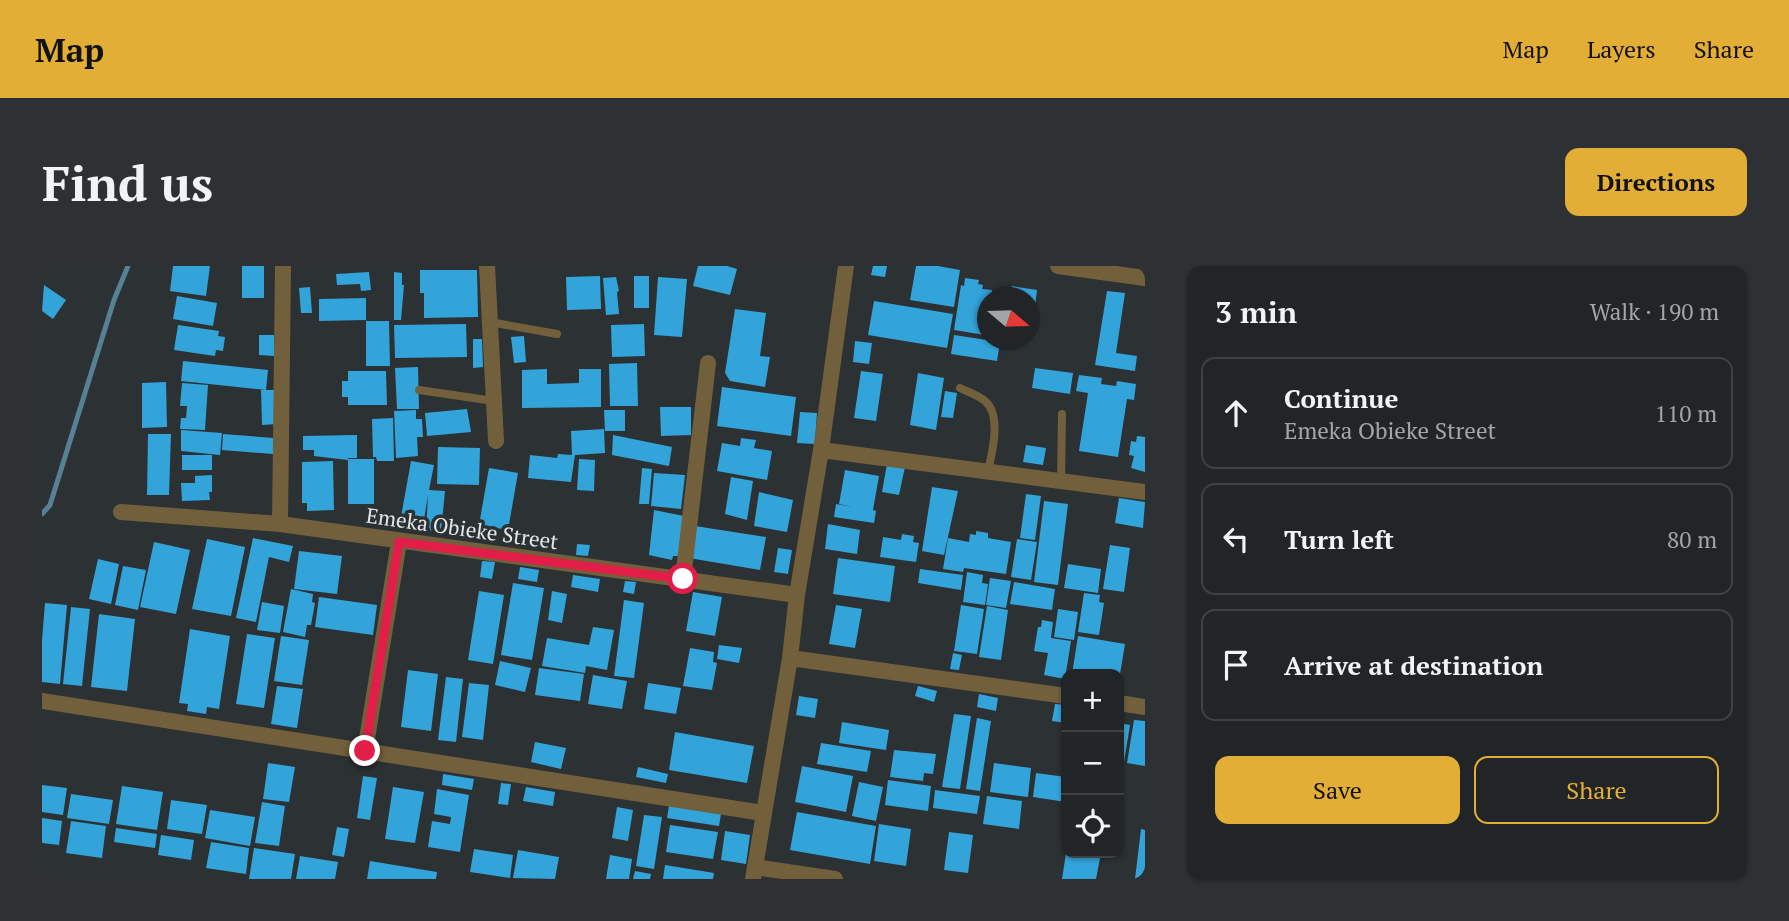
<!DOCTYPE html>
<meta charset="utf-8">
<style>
:root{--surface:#212527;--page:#2d3133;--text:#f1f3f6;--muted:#a2a5a7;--line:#3e4244;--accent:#e3ae35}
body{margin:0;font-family:"PT Serif",serif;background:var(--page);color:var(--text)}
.controls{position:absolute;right:21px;bottom:21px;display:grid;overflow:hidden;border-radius:14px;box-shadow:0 2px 5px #0004}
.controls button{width:63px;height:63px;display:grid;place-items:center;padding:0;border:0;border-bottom:2px solid var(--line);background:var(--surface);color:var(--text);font:35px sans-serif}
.compass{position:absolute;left:935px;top:21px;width:63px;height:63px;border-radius:50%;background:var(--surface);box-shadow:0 2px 5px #0004;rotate:109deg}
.stop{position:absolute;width:21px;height:21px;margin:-16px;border:5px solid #e11d48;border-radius:50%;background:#fff}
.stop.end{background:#e11d48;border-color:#fff;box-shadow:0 2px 7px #0008}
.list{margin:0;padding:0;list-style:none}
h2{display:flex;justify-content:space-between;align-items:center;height:91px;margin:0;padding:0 28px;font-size:30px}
h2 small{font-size:23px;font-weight:400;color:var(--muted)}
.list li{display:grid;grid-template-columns:46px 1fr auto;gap:21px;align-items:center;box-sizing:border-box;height:112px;margin:0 14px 14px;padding:0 14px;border:2px solid var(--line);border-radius:14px}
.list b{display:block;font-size:26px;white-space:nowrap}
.list p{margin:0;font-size:23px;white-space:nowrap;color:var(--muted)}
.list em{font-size:23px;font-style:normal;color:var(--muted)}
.actions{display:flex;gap:14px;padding:21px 28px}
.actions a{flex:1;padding:16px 0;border:2px solid var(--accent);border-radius:14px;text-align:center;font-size:24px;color:var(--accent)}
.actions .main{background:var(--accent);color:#111}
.icon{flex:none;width:38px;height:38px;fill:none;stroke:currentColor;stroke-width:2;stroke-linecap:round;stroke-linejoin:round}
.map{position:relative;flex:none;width:1103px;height:613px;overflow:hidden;border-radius:14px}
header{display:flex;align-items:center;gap:42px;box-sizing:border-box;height:98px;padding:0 35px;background:var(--accent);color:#111}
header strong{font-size:33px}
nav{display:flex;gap:38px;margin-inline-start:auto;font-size:24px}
.intro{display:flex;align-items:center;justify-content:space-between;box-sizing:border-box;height:168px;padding:0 42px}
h1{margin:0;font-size:49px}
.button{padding:18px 32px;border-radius:14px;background:var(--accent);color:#111;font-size:24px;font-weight:700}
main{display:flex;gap:42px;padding:0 42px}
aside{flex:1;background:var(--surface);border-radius:14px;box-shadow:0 2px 5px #0004}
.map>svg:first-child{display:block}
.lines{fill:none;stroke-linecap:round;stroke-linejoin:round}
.stream{stroke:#568094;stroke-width:5}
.building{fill:#33a4da}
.lane{stroke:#72603c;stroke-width:8}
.street{stroke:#72603c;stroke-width:16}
.route{stroke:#e11d48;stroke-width:9}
.labels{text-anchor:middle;stroke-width:7;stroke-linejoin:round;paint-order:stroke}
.street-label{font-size:21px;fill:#e3e6e8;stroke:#2c3134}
</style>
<header>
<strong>Map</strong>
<nav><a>Map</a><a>Layers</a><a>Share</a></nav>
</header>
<div class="intro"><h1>Find us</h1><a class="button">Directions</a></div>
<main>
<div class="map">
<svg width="1103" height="613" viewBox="0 0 1103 613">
<rect width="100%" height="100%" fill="#2c3134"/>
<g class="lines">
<!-- stream -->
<path class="stream" d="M0,248L8,239L72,34L86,0"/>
</g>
<!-- building -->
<path class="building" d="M131,0H168L164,30L128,25Z
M200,0H222V32H200Z
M656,0H685L695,3L688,29L651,20Z
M831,0H845L843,11L829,9Z
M874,0H896L918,4L912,41L868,34Z
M378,4H435L436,51L382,52V27H378Z
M327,6L329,24L319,25L318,18L295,19L294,8Z
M352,6L360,7V19H362L359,54H352Z
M558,10L559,43L525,44L524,11Z
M592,10H607V42H592Z
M574,11L577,25L575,26L577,48L564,49L561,12Z
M616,11L645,13L640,71L612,69Z
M923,12L937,14L936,18L941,19L940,23L950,24L949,32H946L943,69L912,64L919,19L922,20Z
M2,19L24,34L11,53L0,45Z
M970,20L995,24L992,48H988V32H968Z
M268,21L270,47H259L257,22Z
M1065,25L1083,27L1074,87L1095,90L1093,105L1053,99Z
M135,30L175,37L171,60L131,53Z
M324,32V54L277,55V33Z
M832,35L911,48L905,82L826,69Z
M693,43L724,47L718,90L728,91L723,121L688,115L683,107Z
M324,55H347L348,100H324Z
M424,58L425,91L353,92L352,59Z
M602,58L603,90L570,91L569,59Z
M136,59L177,65L176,70L183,71L181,85L174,84L173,90L132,84Z
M217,69H232V90L217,89Z
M912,69L958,76L955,95L909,88Z
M482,70L484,96L472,97L469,71Z
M431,73H440L441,101L431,102Z
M813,75L830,77L827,98L811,96Z
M141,95L226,104L224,124L139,115Z
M595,97L596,140H568L567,98Z
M376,101L377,143H355L353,102Z
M993,102L1031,107L1028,128L990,122Z
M505,103V118L537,117V103H559V141L480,142V104Z
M306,105H344L345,139H306V131H300V115H306Z
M819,105L841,108L834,155L812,152Z
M876,107L902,112L894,164L868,159Z
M1037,109L1060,112L1059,118L1074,120L1075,115L1094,118L1092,134L1085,133L1076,191L1037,185L1046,127L1034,125Z
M124,116L125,161L100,162V117Z
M140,117L166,119L163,164L138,163L139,152H144L145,140H138Z
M680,121L754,131L749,170L675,160Z
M219,124H234L235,158L220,159Z
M903,125L915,127L911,152L899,151Z
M618,141H649V169L619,170Z
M425,143L429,166L385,170L383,147Z
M374,144V153H380L381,171H375L376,190L354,192L352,145Z
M562,144H583V165H563Z
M758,146L775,147L773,178L755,177Z
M351,152L352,195H335L334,191H331L330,153Z
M562,163L563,187L533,189L529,216L486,212L488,189L515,192L516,188L530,189L529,165Z
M139,164L180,167L178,189L139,185Z
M106,168H129L127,229H105Z
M181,168L232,172L231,188L180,184Z
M315,169V192H306V194L272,190V184H261V170Z
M571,169L630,181L627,200L570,189Z
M1095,170L1103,171V206L1089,202L1092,190L1087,189L1089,175L1094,176Z
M699,172L714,174L712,182L730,185L725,214L675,205L680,177L698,180Z
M984,179L1004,182L1001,199L981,196Z
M396,181L438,182L437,219L395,218Z
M140,189H170V204H140Z
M306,193H332V238H306Z
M537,193L553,194L552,225L535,224Z
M291,195L292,244L265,245V237H260V196Z
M369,195L392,199L387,224L403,225L399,266L384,264L386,229L380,266L357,262Z
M845,198L863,201L857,229L840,226Z
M447,202L476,207L466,264L437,259Z
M600,202L610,203L607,238H597Z
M803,204L837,210L831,244L834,245L832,257L792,251L794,238L811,241L797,238Z
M612,207L643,209L639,243L609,240Z
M170,209V226H167L168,234L140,235L139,217H153V210Z
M689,211L711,215L705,254L683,248Z
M890,221L916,225L902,289L880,285Z
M717,226L751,234L745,266L712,260Z
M984,228L999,230L993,274L978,272Z
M1077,232L1103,236L1101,262L1073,257Z
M1002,235L1026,238L1016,319L992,316Z
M612,244L642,250L637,290H631L630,294L607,289Z
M786,258L818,264L815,288L783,283Z
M653,260L724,271L718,304L647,292Z
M934,265L946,267V272L969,276L964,308L922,302L921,306L901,303L906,272L927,276L928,268L934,269Z
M860,268L872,270L871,276L877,277L874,296L838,291L841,271L859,274Z
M211,272L251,280L247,296L227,291L214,356L194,352Z
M165,273L203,281L189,350L150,343Z
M975,273L995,276L989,314L969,311Z
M112,276L148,284L134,348L98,341Z
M535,278L548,279L546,290L534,289Z
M1068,279L1088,282L1082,326L1061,323Z
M736,282L750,284L746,308L732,306Z
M257,285L300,290L295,328L252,323Z
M796,292L853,300L848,336L791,328Z
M56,293L77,298L69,338L47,333Z
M440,295L453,296L450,313L438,311Z
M1026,298L1059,303L1056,327L1022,322Z
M81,300L104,304L96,344L73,339Z
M478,301L497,304L495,316L476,313Z
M878,303L921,309L919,324L876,317Z
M925,306L941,309L940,317L946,318L943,339L921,336Z
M531,309L558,313L556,326L529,321Z
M948,312L969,315L964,342L944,339Z
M583,315L594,316L592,328L581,326Z
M972,316L1013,323L1010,344L968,338Z
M471,317L502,322L490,394L459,389Z
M249,323L271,328L270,336L273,337L269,359H265L263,371L241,366Z
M437,325L462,329L451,398L426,394Z
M510,325L525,328L520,357L506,354Z
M651,326L680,331L673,370L644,365Z
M1042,327L1058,329L1057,336L1062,337L1057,369L1036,366Z
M277,331L335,339L331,369L273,361Z
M582,334L602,337L592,412L572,410Z
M220,336L242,340L238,367L215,364Z
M3,337L25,339L18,418L0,416V374Z
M794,339L820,343L813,382L787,378Z
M919,339L942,343L935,388L912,385Z
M945,340L966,344L959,394L937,391Z
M29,341L48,343L40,420L21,418Z
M1016,343L1036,346L1032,374L1012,371Z
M57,348L93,353L85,425L49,421Z
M1000,354L1011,356L1009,372L1029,375L1023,413L1002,409L1006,387L992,385L996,361H999Z
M551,361L572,364L565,404L544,400L543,407L500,400L505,372L547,379Z
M148,363L188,370L177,443L165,441L164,448L145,445L146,438L137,437Z
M205,368L233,372L222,442L194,438Z
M239,370L267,374L260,419L232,415Z
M1036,370L1083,378L1078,408H1030Z
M677,379L700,382L697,397L675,393Z
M648,382L672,386L671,396L675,397L670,424L641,420Z
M911,387L920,389L917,404L908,403Z
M458,395L489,402L483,426L453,419Z
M497,402L542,408L538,435L493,429Z
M366,404L396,408L389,465L359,461Z
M551,409L585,415L580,443L546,438Z
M404,411L421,413L414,476L396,474Z
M427,417L447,419L441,474L420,471Z
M606,417L639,422L634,448L602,443Z
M235,420L261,423L255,462L229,458Z
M876,420L895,425L892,436L873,430Z
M937,428L956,432L954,445L935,441Z
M757,430L776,433L773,452L754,449Z
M1013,438L1024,439V457L1010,455Z
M912,448L929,450L918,523L900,521Z
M935,452L949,455L938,525L924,523Z
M1092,454L1103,455V500L1085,497Z
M800,456L847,464L844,484L797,477Z
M1077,457L1088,459L1082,496L1077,495Z
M633,466L712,480L705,517L627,504Z
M493,476L524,482L519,503L489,496Z
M779,477L829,485L825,506L775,498Z
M852,484L894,488L891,508L882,507L881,515L848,511Z
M226,497L253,501L247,536L221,533Z
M952,497L989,502L986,531L948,526Z
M760,500L811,510L804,546L753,536Z
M596,501L626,508L624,517L594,511Z
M994,507L1024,511V536L991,531Z
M401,508L432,513L430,524L400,519Z
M321,510L335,512L328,554L315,552Z
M846,514L889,520L886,545L843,539Z
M817,516L841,521L834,555L810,550Z
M459,517L469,518L466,539L456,538Z
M0,519L25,522L21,549L0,546Z
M80,520L121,526L115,564L74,558Z
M351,521L382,526L373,577L343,573Z
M484,521L513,526L511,540L481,535Z
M395,523L427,529L418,586L386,581L390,555L408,558L409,551L392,548Z
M893,524L938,530L935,548L891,542Z
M29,528L71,534L67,558L25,552Z
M945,530L980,535L977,563L941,558Z
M129,534L165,539L160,568L125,563Z
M220,536L243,540L237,580L213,577Z
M627,540L679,548L677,560L625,552Z
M575,541L591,544L586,575L570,572Z
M168,544L213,551L208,580L163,572Z
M755,546L834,560L828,598L748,584Z
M602,549L620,551L612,603L594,600Z
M0,552L20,555L17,579L0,577Z
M29,555L64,560L60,592L24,587Z
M837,558L869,563L864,600L832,595Z
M628,559L676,566L671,593L624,586Z
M295,561L307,563L302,591L290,589Z
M74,562L115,568L113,582L72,576Z
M1099,563L1103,564V613H1093Z
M683,565L708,569L704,598L679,594Z
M907,566L931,569L926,607L902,604Z
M119,569L152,574L149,594L116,589Z
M169,576L207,582L204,608L164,602Z
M212,582L253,588L249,613H207Z
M432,583L471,589L468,612L428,606Z
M476,584L517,591L513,613L471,612Z
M1024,587H1059L1054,613H1020Z
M568,589L590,593L587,613H564Z
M258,590L296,596L293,613H254Z
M328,595L395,606L394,613H325Z
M623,599L672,607L671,613H621Z
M593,605L609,608L608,613H591Z"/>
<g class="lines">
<!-- lane -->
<path class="lane" d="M448,56L515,68
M918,122C926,126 936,129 943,135C960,149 950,187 946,206
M377,124L452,135
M1019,215L1020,148"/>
<!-- street -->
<path class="street" d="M445,0L454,175
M1016,0L1103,12
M779,184L1103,226
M79,246L238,258L755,329
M238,258L241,0
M641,313L666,97
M748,392L1024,430
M0,435L721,547
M1077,437L1103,441
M323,485L357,276
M713,601L793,613
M711,613L748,392L755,329L779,184L804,0"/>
</g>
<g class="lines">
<!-- route -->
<path class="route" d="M323,485L357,276L641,313"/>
</g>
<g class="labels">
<!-- street labels -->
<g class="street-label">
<text transform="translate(420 263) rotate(8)" y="7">Emeka Obieke Street</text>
</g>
</g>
</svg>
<div class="controls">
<button>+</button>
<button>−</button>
<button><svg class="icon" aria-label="locate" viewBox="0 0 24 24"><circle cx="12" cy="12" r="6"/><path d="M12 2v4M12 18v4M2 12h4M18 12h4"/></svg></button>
</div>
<svg class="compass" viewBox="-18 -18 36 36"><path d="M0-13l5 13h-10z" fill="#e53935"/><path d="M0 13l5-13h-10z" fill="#a2a5a7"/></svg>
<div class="stop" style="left:641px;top:313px"></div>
<div class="stop end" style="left:323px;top:485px"></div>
</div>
<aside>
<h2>3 min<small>Walk · 190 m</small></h2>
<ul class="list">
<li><svg class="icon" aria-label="ahead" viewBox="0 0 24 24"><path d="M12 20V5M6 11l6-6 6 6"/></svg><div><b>Continue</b><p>Emeka Obieke Street</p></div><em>110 m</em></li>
<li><svg class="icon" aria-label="left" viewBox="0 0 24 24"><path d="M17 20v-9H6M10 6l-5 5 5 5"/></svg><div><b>Turn left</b></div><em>80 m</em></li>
<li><svg class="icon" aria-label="arrive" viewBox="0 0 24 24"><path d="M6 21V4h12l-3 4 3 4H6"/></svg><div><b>Arrive at destination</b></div></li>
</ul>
<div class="actions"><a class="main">Save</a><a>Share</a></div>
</aside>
</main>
